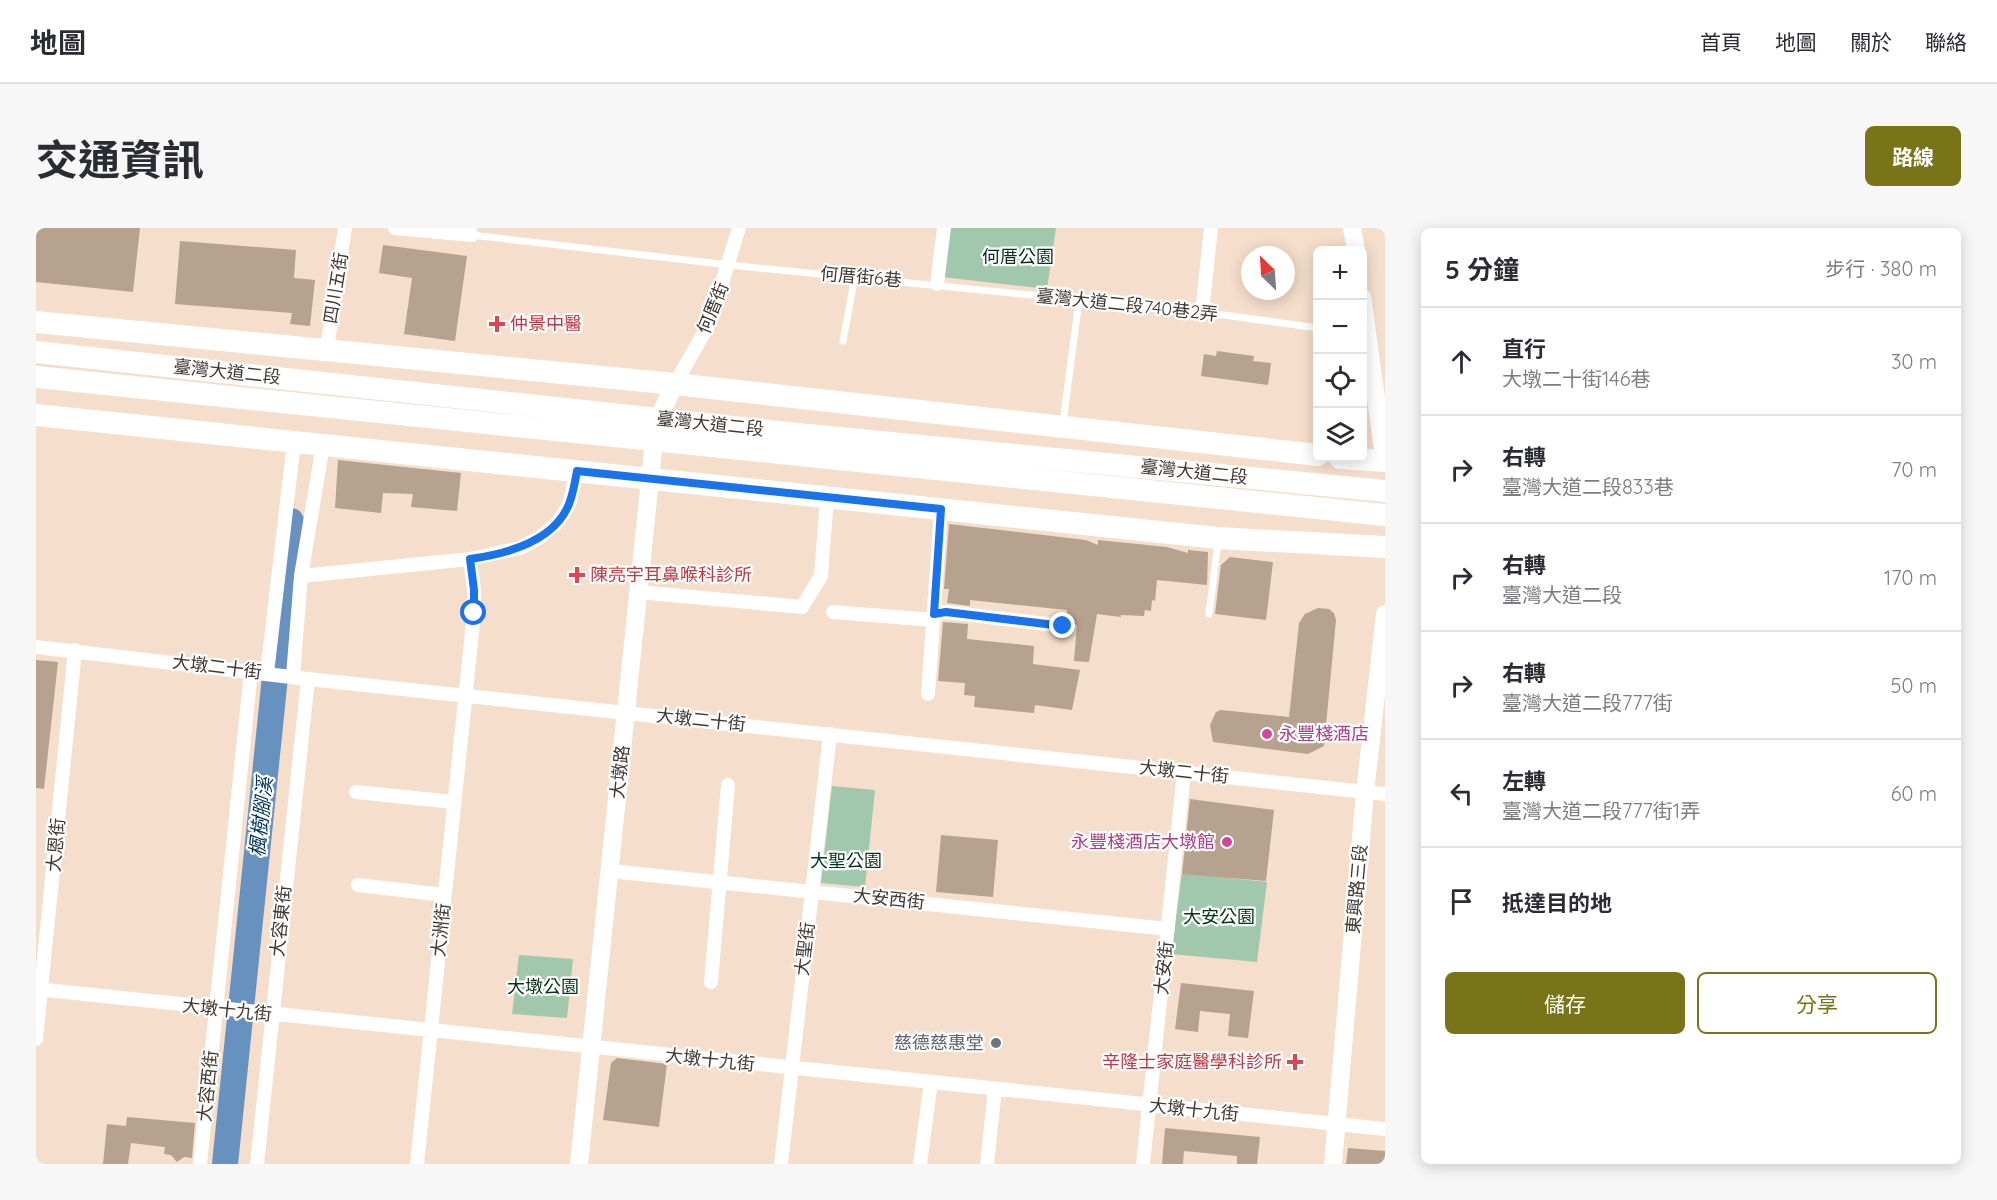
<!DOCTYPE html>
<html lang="zh-TW">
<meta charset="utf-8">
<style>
:root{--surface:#fff;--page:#f7f7f7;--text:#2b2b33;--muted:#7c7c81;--line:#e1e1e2;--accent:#797417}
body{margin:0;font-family:Quicksand,"Noto Sans TC",sans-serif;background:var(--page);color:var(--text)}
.controls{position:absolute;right:18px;top:18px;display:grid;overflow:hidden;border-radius:9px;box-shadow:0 3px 15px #0003}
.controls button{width:54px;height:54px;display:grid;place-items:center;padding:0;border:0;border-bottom:2px solid var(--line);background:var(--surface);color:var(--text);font:30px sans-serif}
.compass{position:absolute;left:1205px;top:18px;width:54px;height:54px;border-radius:50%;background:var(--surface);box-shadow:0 3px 15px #0003;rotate:335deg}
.stop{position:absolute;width:18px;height:18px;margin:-14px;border:4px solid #1a73e8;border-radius:50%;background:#fff}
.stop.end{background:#1a73e8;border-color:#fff;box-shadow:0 2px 6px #0008}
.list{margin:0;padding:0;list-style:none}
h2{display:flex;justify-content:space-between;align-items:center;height:78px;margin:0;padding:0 24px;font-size:26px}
h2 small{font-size:20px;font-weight:400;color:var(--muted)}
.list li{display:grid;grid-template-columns:39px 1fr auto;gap:18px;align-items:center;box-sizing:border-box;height:108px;padding:0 24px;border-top:2px solid var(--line)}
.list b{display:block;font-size:22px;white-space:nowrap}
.list p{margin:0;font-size:20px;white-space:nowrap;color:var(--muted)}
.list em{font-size:20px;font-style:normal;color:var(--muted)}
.actions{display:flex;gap:12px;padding:18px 24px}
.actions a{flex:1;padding:14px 0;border:2px solid var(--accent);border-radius:9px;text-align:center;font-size:21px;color:var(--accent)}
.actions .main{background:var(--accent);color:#fff}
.icon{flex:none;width:33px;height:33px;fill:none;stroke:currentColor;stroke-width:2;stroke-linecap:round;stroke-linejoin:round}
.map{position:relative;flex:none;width:1349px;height:936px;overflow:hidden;border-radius:9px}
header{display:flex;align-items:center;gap:36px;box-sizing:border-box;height:84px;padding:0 30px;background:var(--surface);border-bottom:2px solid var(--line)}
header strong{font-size:28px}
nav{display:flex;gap:33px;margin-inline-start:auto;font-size:21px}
.intro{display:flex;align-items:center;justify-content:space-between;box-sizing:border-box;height:144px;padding:0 36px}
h1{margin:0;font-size:42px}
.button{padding:15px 27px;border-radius:9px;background:var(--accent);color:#fff;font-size:21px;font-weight:700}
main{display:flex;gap:36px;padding:0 36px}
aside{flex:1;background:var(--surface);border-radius:9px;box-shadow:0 3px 15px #0003}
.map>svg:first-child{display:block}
.green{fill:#a1c7ac}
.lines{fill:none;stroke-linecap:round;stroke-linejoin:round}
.river{stroke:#6791be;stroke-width:26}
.building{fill:#b7a18f}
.service{stroke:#fff;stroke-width:7}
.minor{stroke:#fff;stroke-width:14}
.tertiary{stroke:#fff;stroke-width:18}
.primary{stroke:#fff;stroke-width:22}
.route{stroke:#1a73e8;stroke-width:8}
.health-dot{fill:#e0444e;stroke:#fff;stroke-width:2}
.hotel-dot{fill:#d1479c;stroke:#fff;stroke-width:2}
.worship-dot{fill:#6b7280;stroke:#fff;stroke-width:2}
.labels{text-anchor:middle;stroke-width:4.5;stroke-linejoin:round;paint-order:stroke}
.park-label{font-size:18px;fill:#03331a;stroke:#fff}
.street-label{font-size:18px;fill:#413831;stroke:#fff}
.health-label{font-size:18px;fill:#be3a42;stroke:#fff;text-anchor:start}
.hotel-label{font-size:18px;fill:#b23c85;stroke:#fff;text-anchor:start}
.worship-label{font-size:18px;fill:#5b616d;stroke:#fff;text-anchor:end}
.water-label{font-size:20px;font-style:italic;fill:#02335d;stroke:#fff}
</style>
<header>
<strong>地圖</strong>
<nav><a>首頁</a><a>地圖</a><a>關於</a><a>聯絡</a></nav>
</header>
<div class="intro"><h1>交通資訊</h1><a class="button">路線</a></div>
<main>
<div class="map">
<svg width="1349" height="936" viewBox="0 0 1349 936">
<rect width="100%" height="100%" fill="#f5decb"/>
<!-- green -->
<path class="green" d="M911,0H1020L1011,61L906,49Z
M796,558L839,562L829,659L785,655Z
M1146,645L1231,654L1221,734L1135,726Z
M483,727L537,731L531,790L476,786Z"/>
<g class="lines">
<!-- river -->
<path class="river" d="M189,936L255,293"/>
</g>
<!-- building -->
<path class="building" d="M0,0H104L97,64L0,54Z
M144,13L260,22L258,50L279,52L274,98L254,96L256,85L139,76Z
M347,17L431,28L419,113L368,106L376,50L343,45Z
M1181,123L1218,128L1217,133L1235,135L1232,157L1165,148L1168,126L1180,128Z
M302,232L425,245L421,283L375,279L377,266L347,265L345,285L299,280Z
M913,296L1050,312L1062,317V312L1131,319L1152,325V322L1172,324L1171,357L1121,352L1119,373L1116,372L1115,383L1109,382L1108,388L1085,387V389L1061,386L1053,434L1038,433L1041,397L1036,396L1030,390L1031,382L934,372V378L911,375L913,361H908Z
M1194,329L1237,334L1230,392L1179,386L1185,337Z
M1282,380L1293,381L1298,385L1300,392L1288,518L1272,526L1177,514L1174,497L1180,484L1185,482L1253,489L1263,395L1269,386Z
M907,394L932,396L931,411L998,418L997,436L1044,442L1036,482L999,477L998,485L938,479L939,468L928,467L929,455L902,453Z
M0,432L22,434L8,561L0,560Z
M1154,571L1238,582L1230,653L1146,646Z
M905,607L962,612L957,669L900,664Z
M1145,755L1218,763L1212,810L1192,808L1194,786L1164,783L1162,804L1139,801Z
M581,830L631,836L623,899L567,892L575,835Z
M91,889L159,895L156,930L148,929L141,934L135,927L128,926L129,919L95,915L92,936H67L71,896L90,898Z
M1129,900L1224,909L1221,936H1201V928L1148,923L1147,936H1126Z
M1312,920L1349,923V936H1310Z"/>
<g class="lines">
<!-- service -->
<path class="service" d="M437,0L436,7L693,37L1166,84L1282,100
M807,113L819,48
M1027,195L1043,72
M1173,386L1182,314"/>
<!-- minor -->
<path class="minor" d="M359,0L436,7
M901,56L908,0
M1166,84L1175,0
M291,120L309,0
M639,156L673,96L703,0
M265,348L434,331L484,320L503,310L522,294L533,277L541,243
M602,364L766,379L785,348L791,269
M797,384L897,392
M898,386L910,384L1027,398
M0,419L272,451L1349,566
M231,445L258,214
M257,448L265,348L287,217
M892,466L905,281
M320,564L418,574
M574,643L1132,701
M322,657L408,667
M675,754L692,557
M0,761L1349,901
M0,811L39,422
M164,936L215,443
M221,936L272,451
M381,936L438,385V362L434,331
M745,936L794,506
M884,936L895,854
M951,936L959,861
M1107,936L1148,544"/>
<!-- tertiary -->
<path class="tertiary" d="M1316,0L1320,22
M1326,69L1349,235
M543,936L618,213L622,191L639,156
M1297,936L1329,564L1349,386"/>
<!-- primary -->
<path class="primary" d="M0,94L639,156L1282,227
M0,124L752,205L1349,263
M0,149L1349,287
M0,187L1182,310L1349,319
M1304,230L1349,233"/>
</g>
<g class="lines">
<!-- route -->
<path class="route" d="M438,385V362L434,331C470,326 518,314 533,276C537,266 539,254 541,243L905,281L898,386L910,384L1027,398"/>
</g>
<!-- markers -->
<g class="health-dot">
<path d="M458 87h6v6h6v6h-6v6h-6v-6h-6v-6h6z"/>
<path d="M538 338h6v6h6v6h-6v6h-6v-6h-6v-6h6z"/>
<path d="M1256 825h6v6h6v6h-6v6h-6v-6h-6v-6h6z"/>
</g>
<g class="hotel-dot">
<circle cx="1231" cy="506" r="6"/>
<circle cx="1191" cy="614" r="6"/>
</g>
<circle class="worship-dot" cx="960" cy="815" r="6"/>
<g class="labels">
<!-- park labels -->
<g class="park-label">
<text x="982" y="35">何厝公園</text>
<text x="810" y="639">大聖公園</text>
<text x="1183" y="695">大安公園</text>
<text x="507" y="765">大墩公園</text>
</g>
<!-- street labels -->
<g class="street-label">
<text transform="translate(825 49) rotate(5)" y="6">何厝街6巷</text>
<text transform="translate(300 60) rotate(-81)" y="6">四川五街</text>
<text transform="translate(1091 77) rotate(6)" y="6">臺灣大道二段740巷2弄</text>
<text transform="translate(677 80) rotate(-68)" y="6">何厝街</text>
<text transform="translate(191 144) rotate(6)" y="6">臺灣大道二段</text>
<text transform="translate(674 196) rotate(6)" y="6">臺灣大道二段</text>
<text transform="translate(1158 244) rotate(6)" y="6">臺灣大道二段</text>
<text transform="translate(181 439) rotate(7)" y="6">大墩二十街</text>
<text transform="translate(665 492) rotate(6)" y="6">大墩二十街</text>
<text transform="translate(584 544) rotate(-84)" y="6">大墩路</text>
<text transform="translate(1148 544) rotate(6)" y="6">大墩二十街</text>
<text transform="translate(20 617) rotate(-85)" y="6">大恩街</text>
<text transform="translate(1321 661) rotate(-85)" y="6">東興路三段</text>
<text transform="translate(853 671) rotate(6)" y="6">大安西街</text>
<text transform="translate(245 693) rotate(-84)" y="6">大容東街</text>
<text transform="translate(405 702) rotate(-84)" y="6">大洲街</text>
<text transform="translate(769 721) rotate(-83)" y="6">大聖街</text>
<text transform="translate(1128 740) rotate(-84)" y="6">大安街</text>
<text transform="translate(191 782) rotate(6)" y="6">大墩十九街</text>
<text transform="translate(674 832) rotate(6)" y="6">大墩十九街</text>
<text transform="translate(172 858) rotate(-84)" y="6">大容西街</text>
<text transform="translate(1158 882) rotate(6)" y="6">大墩十九街</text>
</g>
<!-- health labels -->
<g class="health-label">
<text x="474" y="102">仲景中醫</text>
<text x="554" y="353">陳亮宇耳鼻喉科診所</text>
<text x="1246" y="840" text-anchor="end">辛隆士家庭醫學科診所</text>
</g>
<!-- hotel labels -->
<g class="hotel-label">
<text x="1243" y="512">永豐棧酒店</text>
<text x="1179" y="620" text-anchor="end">永豐棧酒店大墩館</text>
</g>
<!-- worship labels -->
<g class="worship-label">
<text x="948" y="821">慈德慈惠堂</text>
</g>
<!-- water labels -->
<g class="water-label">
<text transform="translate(225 589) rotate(-84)" y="7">楓樹腳溪</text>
</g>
</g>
</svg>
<div class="controls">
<button>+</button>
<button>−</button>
<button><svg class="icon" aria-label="locate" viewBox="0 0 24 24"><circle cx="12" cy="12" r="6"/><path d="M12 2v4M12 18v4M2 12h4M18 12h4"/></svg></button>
<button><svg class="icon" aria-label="layers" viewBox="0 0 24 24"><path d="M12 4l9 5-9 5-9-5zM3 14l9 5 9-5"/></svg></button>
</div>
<svg class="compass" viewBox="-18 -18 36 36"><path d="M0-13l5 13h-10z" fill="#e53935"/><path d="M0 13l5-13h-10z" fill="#7c7c81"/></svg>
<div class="stop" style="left:438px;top:385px"></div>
<div class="stop end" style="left:1027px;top:398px"></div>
</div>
<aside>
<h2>5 分鐘<small>步行 · 380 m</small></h2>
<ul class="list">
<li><svg class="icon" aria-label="ahead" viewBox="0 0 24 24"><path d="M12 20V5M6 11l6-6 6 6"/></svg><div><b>直行</b><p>大墩二十街146巷</p></div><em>30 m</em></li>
<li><svg class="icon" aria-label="right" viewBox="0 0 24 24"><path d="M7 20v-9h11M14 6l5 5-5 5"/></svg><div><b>右轉</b><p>臺灣大道二段833巷</p></div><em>70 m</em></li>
<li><svg class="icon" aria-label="right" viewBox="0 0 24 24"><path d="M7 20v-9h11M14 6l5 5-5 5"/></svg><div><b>右轉</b><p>臺灣大道二段</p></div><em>170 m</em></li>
<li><svg class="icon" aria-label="right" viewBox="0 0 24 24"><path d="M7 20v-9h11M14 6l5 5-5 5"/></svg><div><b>右轉</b><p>臺灣大道二段777街</p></div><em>50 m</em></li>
<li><svg class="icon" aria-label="left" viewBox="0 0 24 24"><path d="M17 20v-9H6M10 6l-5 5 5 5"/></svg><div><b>左轉</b><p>臺灣大道二段777街1弄</p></div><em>60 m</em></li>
<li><svg class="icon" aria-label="arrive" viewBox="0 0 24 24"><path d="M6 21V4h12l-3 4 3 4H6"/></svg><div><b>抵達目的地</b></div></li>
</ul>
<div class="actions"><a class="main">儲存</a><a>分享</a></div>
</aside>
</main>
